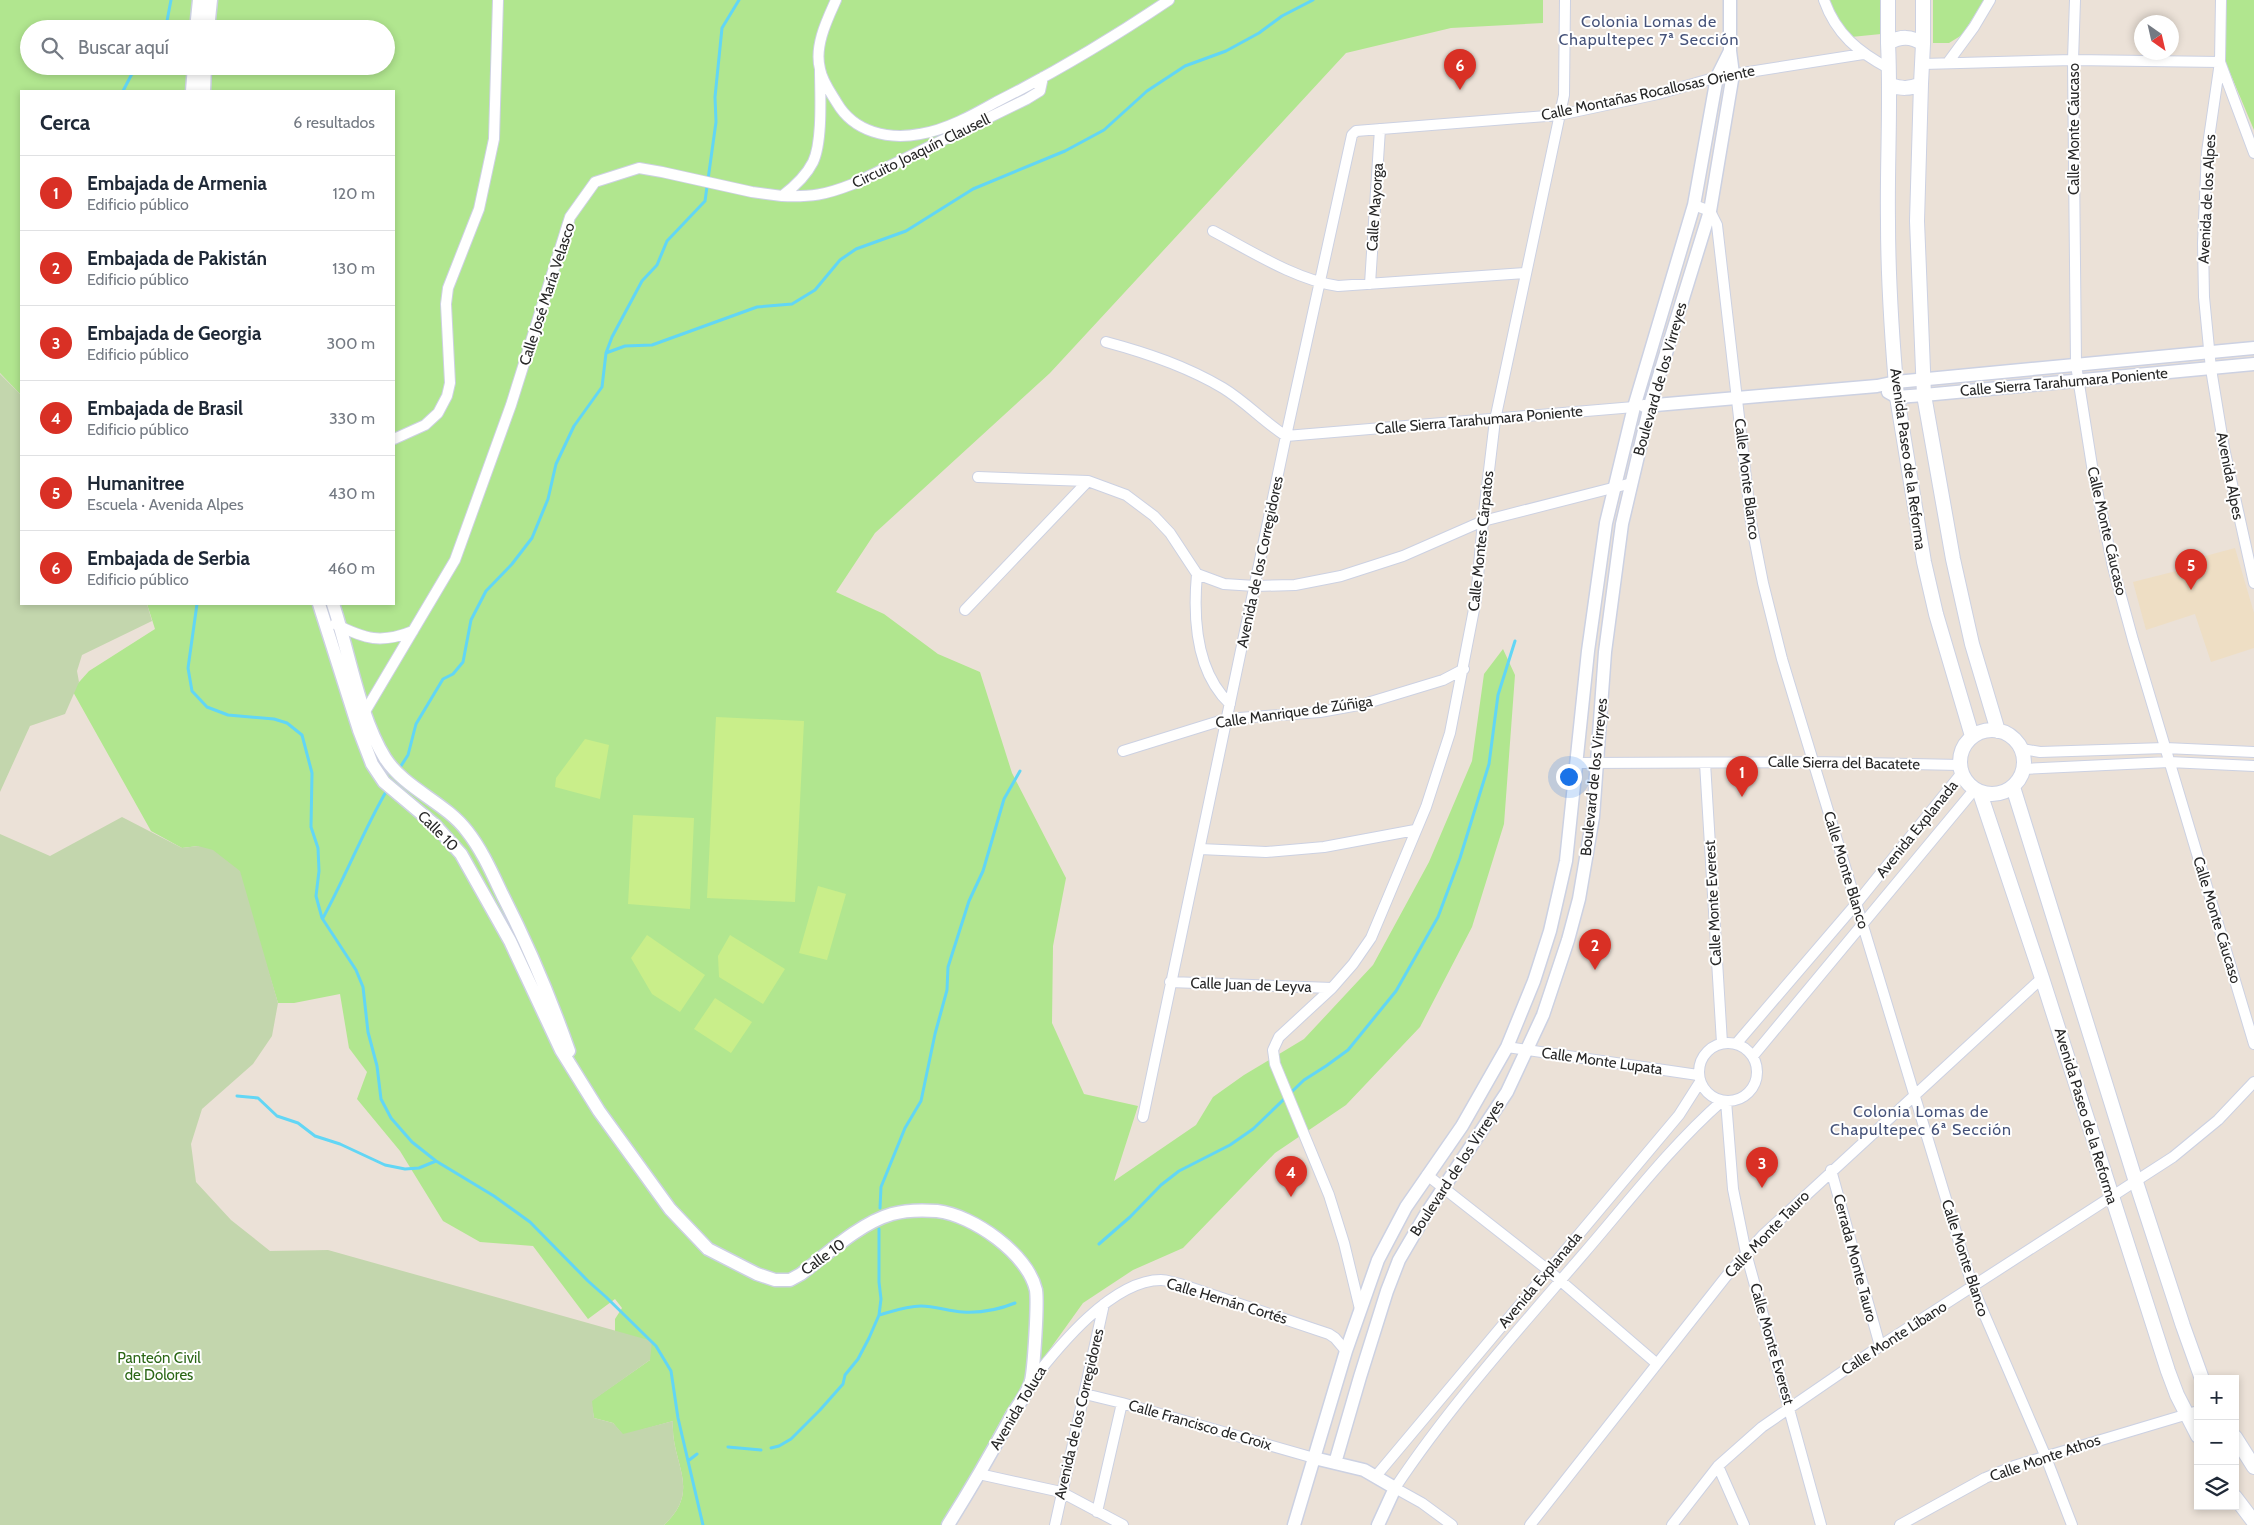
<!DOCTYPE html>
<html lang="es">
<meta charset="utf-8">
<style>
:root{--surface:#fff;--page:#f2f2f3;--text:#1f2937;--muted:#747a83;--line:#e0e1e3;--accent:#d93025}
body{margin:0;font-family:Cabin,sans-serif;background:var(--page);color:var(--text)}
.controls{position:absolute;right:15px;bottom:15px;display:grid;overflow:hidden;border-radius:0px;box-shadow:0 2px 8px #0003}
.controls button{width:45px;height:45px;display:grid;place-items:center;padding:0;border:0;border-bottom:1px solid var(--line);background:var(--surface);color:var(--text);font:25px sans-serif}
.compass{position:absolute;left:2134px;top:15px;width:45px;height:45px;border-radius:50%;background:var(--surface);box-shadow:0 2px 8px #0003;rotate:146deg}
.you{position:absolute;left:1568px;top:776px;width:18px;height:18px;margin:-12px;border:4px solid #fff;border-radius:50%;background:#1a73e8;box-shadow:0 0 0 8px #1a73e833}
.badge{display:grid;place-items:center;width:32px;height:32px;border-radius:50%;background:var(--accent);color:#fff;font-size:16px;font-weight:700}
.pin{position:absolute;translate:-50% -41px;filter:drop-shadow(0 1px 2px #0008)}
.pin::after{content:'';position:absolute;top:26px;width:18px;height:15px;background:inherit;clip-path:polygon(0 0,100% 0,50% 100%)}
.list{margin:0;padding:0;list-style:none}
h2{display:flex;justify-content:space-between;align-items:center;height:65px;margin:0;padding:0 20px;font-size:21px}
h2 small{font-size:16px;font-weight:400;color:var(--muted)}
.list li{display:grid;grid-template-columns:32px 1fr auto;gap:15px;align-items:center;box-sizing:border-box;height:75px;padding:0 20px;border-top:1px solid var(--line)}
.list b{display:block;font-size:19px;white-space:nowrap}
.list p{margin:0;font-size:16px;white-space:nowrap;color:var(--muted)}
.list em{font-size:16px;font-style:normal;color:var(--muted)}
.icon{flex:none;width:28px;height:28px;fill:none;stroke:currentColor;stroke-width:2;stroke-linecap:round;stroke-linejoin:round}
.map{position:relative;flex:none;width:2254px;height:1525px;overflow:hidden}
.search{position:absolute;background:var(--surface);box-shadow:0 2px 8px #0003;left:20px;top:20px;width:375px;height:55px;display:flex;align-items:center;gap:12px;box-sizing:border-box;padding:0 18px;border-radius:28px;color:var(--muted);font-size:19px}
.panel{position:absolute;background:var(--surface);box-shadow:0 2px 8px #0003;left:20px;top:90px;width:375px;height:515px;border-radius:0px}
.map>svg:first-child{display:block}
.education{fill:#eedec4}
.green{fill:#b1e68f;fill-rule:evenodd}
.cemetery{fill:#c3d6ad}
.pitch{fill:#c9ee8a}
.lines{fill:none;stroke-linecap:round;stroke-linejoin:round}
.stream{stroke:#62d6f5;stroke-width:3}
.minor-casing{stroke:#ccd1e2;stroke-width:12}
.tertiary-casing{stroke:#ccd1e2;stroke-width:15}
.secondary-casing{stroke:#ccd1e2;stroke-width:16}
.minor{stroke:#fff;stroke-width:10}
.tertiary{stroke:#fff;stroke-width:12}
.secondary{stroke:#fff;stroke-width:14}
.labels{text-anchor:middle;stroke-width:4;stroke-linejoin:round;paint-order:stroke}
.street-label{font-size:15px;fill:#272727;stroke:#fff}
.park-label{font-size:15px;fill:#2a6615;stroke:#fff}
.neighbourhood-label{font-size:16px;letter-spacing:1px;fill:#455279;stroke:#fff}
</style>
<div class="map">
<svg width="2254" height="1525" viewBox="0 0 2254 1525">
<rect width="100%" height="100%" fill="#ebe1d7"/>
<!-- education -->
<path class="education" d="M2235,548L2254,613V648L2211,662L2195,614L2146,630L2133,582L2184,569L2183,562Z"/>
<!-- green -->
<path class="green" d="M0,0H1543V23L1451,28L1346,53L1050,373L875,533L836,592L884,614L938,654L980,672L1012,773L1066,878L1053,946L1052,1023L1084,1094L1138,1106L1114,1181L1196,1125L1213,1097L1244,1075L1304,1039L1373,965L1429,862L1472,761L1484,674L1503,649L1515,675L1504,824L1472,927L1420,1027L1346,1105L1275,1153L1183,1248L1133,1270L1083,1303L1007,1409L944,1525H664C703,1489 670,1463 673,1421L623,1435L613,1423L594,1418L591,1401L650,1360L615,1337V1319L622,1308L615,1299L588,1319L533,1246L480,1242L443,1221L400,1151L357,1099L367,1072L349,1048L340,994L294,1003H278L259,941L198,846L182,848L151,831L72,690L89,671L155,629L147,604H394V91H21V395L0,373ZM29,29H386V66H29Z
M1830,0H1881V34L1851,37L1831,8Z
M1933,0H1984L1962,35L1949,43H1933Z
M2224,0H2254V130L2223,56Z"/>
<!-- cemetery -->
<path class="cemetery" d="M0,374L21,395V604H147L152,621L82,655L77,671L79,682L65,714L30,726L0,792Z
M122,817L182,848L198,846L213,850L240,871L278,1003L272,1036L253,1064L202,1109L191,1144L196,1182L231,1220L270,1251L328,1250L652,1341L650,1360L592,1401L594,1418L613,1423L623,1434L673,1421C670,1463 703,1489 664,1525H0V834L50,856Z"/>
<!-- pitch -->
<path class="pitch" d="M716,717L804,721L795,902L707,898Z
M585,739L609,745L600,799L555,787L556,778Z
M633,815L694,818L690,909L628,904Z
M818,886L846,894L827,960L799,953Z
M647,935L705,975L680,1012L652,994L631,958Z
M730,935L785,969L763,1004L719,977L718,956Z
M715,998L752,1022L731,1053L694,1029Z"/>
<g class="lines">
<!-- stream -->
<path class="stream" d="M162,29L167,21L171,0
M123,91L136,66
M606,353L625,346L652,345L757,307L792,304L815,290L840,260L856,249L906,231L973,189L1065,151L1104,130L1147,91L1185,66L1226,51L1259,33L1282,16L1313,0
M197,604L188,668L192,691L207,707L228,715L274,719L287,723L302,735L312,773L311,827L318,848L319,871L316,896L322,918L356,970L363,987L368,1032L377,1066L381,1099L391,1118L412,1142L436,1161L494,1196L530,1222L588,1281L606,1297L656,1346L671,1371L678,1418L703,1525
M399,769L408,755L416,724L443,679L453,674L463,662L471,620L486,591L512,564L532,538L548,499L556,464L574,426L602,387L606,353L612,337L642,281L657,265L667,241L705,201L716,122L715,97L722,28L739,0
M323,918C346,876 363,831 387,790
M237,1096L258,1098L277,1116L298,1123L315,1136L340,1144L385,1165L405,1169L419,1168L436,1161
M880,1208L881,1187L905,1128L921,1101L935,1034L947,990L948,967L969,901L983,871L1004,799L1020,771
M1099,1244L1130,1217L1161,1185L1179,1171L1230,1145L1253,1129L1304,1080L1326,1066L1348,1050L1396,991L1438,917L1460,858L1489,764L1498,695L1515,641
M879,1315C893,1311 907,1306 921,1306C935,1306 948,1311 963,1312C982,1313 998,1310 1015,1303
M728,1447L761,1450
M771,1448L779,1446L791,1439L820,1410L843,1384L845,1375L858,1359L869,1338L879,1315L881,1299L879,1282V1229
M688,1461L697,1454"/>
<!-- minor casing -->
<g class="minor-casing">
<path id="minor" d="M836,0C827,20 814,46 820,69C822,81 831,93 837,103C854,132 888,140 920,134C946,130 973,115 996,102C1056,72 1114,37 1169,0
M1824,0C1836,34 1858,52 1890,69
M2075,0L2073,60L2076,365L2092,466L2113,567L2133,640L2254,1044
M2221,0L2220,62L2207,152L2203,243L2204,297L2211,369L2224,448L2254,583
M1949,61L1974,27L1990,0
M1923,64L2073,60L2220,62L2254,153
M782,196C812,197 825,195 853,184L1027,99L1040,91L1043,77
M1694,205L1710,211L1717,225L1751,522L1763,583L1782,659L1973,1288L2045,1455L2072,1525
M1213,231C1251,251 1296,280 1338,286L1525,273
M1370,284L1380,129
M1106,342C1147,353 1186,366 1223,388C1246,402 1264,422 1286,436L1634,407
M394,439L425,425L438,413L447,396L450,383L446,304L448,288L479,209L494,139L498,0
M978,477L1088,481L1126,495L1154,516L1170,533L1197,574L1224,584L1255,586L1295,585L1341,576L1403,556L1483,521L1632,483
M1197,574C1193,618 1196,672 1230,704
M965,610L1088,481
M335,624C365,639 381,644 413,631
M363,715L455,560L511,405L570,217L595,182L639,168L662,172L752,192L782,196C794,187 806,176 813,162C823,141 820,93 820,69
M2022,749L2040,752L2165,748L2254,752
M1123,751L1226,719L1320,712L1364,704L1443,680L1464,669
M1578,763L1813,762L1960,765
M1705,763L1722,1043
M2024,769L2169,762L2254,766
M1200,849L1266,852L1324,847L1415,830
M1170,982L1332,988
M1699 1072a29 29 0 1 1 58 0a29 29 0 1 1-58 0Z
M1736,1044L1856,904L1961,774
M1507,1047L1698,1075
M1753,1056L1974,790
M1726,1101L1733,1189L1746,1253L1821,1525
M1143,1117L1286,436L1352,135L1356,131L1559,115L1658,94L1717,77L1863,54
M1831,1170L1880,1346
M1427,1175L1548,1270L1656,1363
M1360,1309L1344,1243L1329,1195L1275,1064L1273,1050L1279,1037L1332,988L1353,964L1371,938L1426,807L1450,733L1476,599L1483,521L1495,420L1564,95L1565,0
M1031,1382C1058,1347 1112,1280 1161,1280C1167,1280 1174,1283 1180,1284L1329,1334L1335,1338L1346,1351
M1085,1394L1122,1403L1314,1458
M1718,1466L1744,1525
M979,1474L1061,1492L1123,1525
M1376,1476L1679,1115L1700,1082
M1097,1512L1122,1403
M1055,1525L1104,1304
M1452,1525L1422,1503L1395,1488C1450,1405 1520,1328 1585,1252C1629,1201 1671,1146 1722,1101
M1530,1525L1728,1274L1762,1236L2042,978
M1672,1525L1718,1466L1762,1427L1880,1346L2173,1157L2218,1120L2254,1082
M1900,1525L1985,1478L2014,1466L2198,1411"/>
</g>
<!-- tertiary casing -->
<g class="tertiary-casing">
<path id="tertiary" d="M196,29L199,0
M208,29L211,0
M192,91L194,66
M204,91L205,66
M1888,392L1897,397L1924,395L2254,364
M1644,406L1877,386L1896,382L2254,348
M319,604L359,730L372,764L384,782L435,825L461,854L510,941L561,1050L599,1111L670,1209L708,1249L757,1274L775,1280H790L801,1274C827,1254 860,1223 892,1214C906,1210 923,1210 937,1211C973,1215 1028,1254 1036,1290C1038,1304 1034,1367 1031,1381C1028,1393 1017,1406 1011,1417C991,1454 970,1490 948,1525
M333,604C349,651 359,716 385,758C405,789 445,802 467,831C482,850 492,873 502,894C528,945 550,997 569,1051
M1314,1458L1364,1470L1395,1488L1378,1525
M1335,1463L1360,1377L1387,1291L1399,1260L1426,1214L1507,1092L1543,1015L1568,940L1579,899L1593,817L1605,652L1622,524L1650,405L1710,211L1733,74L1730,51V0
M1294,1525L1346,1351L1378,1260L1406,1207L1462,1126L1507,1047L1534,981L1550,931L1566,861L1588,651L1606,523L1634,407L1694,205L1717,77L1730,51"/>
</g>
<!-- secondary casing -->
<g class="secondary-casing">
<path id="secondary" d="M1888,0V43
M1923,0V44
M1921,84L1917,221L1924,395L1953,559L1972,644L1998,731
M1890,85C1902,89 1909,89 1921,84L1923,44C1911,36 1901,36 1888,43C1891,103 1887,162 1888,222C1888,280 1892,339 1897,397L1924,562L1936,614L1972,736
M1960 762a32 32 0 1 1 64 0a32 32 0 1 1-64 0Z
M2013,787L2136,1182L2183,1326L2202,1379
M1980,793L2042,978L2168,1371L2177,1395L2198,1436
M2235,1437L2254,1467
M2235,1497L2254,1522"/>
</g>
<!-- minor -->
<use href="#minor" class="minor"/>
<!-- tertiary -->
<use href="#tertiary" class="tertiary"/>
<!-- secondary -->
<use href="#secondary" class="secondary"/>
</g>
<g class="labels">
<!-- street labels -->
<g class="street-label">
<text transform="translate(1648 93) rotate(-12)" y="5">Calle Montañas Rocallosas Oriente</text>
<text transform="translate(2074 129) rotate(-90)" y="5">Calle Monte Cáucaso</text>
<text transform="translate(921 151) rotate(-26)" y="5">Circuito Joaquín Clausell</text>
<text transform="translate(2207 199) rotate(-87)" y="5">Avenida de los Alpes</text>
<text transform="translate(1375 207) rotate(-86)" y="5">Calle Mayorga</text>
<text transform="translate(547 294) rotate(-72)" y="5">Calle José María Velasco</text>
<text transform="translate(1660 379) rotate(-74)" y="5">Boulevard de los Virreyes</text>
<text transform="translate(2064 382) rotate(-5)" y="5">Calle Sierra Tarahumara Poniente</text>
<text transform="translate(1479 420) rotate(-5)" y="5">Calle Sierra Tarahumara Poniente</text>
<text transform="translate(1908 459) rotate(82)" y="5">Avenida Paseo de la Reforma</text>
<text transform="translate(2230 476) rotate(79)" y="5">Avenida Alpes</text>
<text transform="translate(1747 479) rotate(83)" y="5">Calle Monte Blanco</text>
<text transform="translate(2107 531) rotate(77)" y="5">Calle Monte Cáucaso</text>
<text transform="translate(1481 541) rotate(-84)" y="5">Calle Montes Cárpatos</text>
<text transform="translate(1260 562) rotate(-78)" y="5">Avenida de los Corregidores</text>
<text transform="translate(1294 712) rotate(-8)" y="5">Calle Manrique de Zúñiga</text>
<text transform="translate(1844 763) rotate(1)" y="5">Calle Sierra del Bacatete</text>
<text transform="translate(1594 777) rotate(-84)" y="5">Boulevard de los Virreyes</text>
<text transform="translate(1917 829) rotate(-51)" y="5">Avenida Explanada</text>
<text transform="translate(438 831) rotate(45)" y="5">Calle 10</text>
<text transform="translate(1846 870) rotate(73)" y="5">Calle Monte Blanco</text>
<text transform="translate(1713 903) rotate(-93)" y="5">Calle Monte Everest</text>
<text transform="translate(2217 920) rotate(73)" y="5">Calle Monte Cáucaso</text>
<text transform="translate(1251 985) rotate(2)" y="5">Calle Juan de Leyva</text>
<text transform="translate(1602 1061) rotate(8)" y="5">Calle Monte Lupata</text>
<text transform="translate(2086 1116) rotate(73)" y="5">Avenida Paseo de la Reforma</text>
<text transform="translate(1457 1168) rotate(-57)" y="5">Boulevard de los Virreyes</text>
<text transform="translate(1767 1234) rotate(-46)" y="5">Calle Monte Tauro</text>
<text transform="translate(823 1257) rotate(-36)" y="5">Calle 10</text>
<text transform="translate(1855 1258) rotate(75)" y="5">Cerrada Monte Tauro</text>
<text transform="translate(1965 1258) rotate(72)" y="5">Calle Monte Blanco</text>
<text transform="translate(1540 1280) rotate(-50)" y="5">Avenida Explanada</text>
<text transform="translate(1227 1301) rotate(17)" y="5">Calle Hernán Cortés</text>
<text transform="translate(1894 1338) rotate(-33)" y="5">Calle Monte Líbano</text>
<text transform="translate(1772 1344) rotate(74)" y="5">Calle Monte Everest</text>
<text transform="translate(1018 1408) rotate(-59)" y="5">Avenida Toluca</text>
<text transform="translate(1079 1414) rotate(-77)" y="5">Avenida de los Corregidores</text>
<text transform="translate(1200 1425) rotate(16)" y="5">Calle Francisco de Croix</text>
<text transform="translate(2045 1458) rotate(-19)" y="5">Calle Monte Athos</text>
</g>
<!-- park labels -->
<g class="park-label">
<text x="159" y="1363">Panteón Civil<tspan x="159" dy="17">de Dolores</tspan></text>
</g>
<!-- neighbourhood labels -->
<g class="neighbourhood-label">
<text x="1649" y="27">Colonia Lomas de<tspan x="1649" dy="18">Chapultepec 7ª Sección</tspan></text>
<text x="1921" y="1117">Colonia Lomas de<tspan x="1921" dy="18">Chapultepec 6ª Sección</tspan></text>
</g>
</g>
</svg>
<div class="controls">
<button>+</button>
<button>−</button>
<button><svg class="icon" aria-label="layers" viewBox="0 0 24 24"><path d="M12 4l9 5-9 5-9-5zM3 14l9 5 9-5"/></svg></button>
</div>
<svg class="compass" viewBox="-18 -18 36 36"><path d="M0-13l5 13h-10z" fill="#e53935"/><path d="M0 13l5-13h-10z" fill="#747a83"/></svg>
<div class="you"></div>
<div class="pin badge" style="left:1742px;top:797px">1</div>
<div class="pin badge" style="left:1595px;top:970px">2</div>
<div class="pin badge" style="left:1762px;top:1188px">3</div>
<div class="pin badge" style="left:1291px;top:1197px">4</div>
<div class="pin badge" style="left:2191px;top:590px">5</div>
<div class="pin badge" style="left:1460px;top:90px">6</div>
<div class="search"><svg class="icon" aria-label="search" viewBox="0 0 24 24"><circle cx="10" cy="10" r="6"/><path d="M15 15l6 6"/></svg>Buscar aquí</div>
<section class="panel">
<h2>Cerca<small>6 resultados</small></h2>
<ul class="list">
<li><span class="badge">1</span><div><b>Embajada de Armenia</b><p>Edificio público</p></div><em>120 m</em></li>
<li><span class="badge">2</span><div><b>Embajada de Pakistán</b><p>Edificio público</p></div><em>130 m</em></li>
<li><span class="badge">3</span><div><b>Embajada de Georgia</b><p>Edificio público</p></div><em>300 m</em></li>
<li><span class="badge">4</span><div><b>Embajada de Brasil</b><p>Edificio público</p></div><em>330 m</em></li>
<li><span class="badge">5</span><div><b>Humanitree</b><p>Escuela · Avenida Alpes</p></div><em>430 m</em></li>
<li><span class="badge">6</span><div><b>Embajada de Serbia</b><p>Edificio público</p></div><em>460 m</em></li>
</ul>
</section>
</div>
